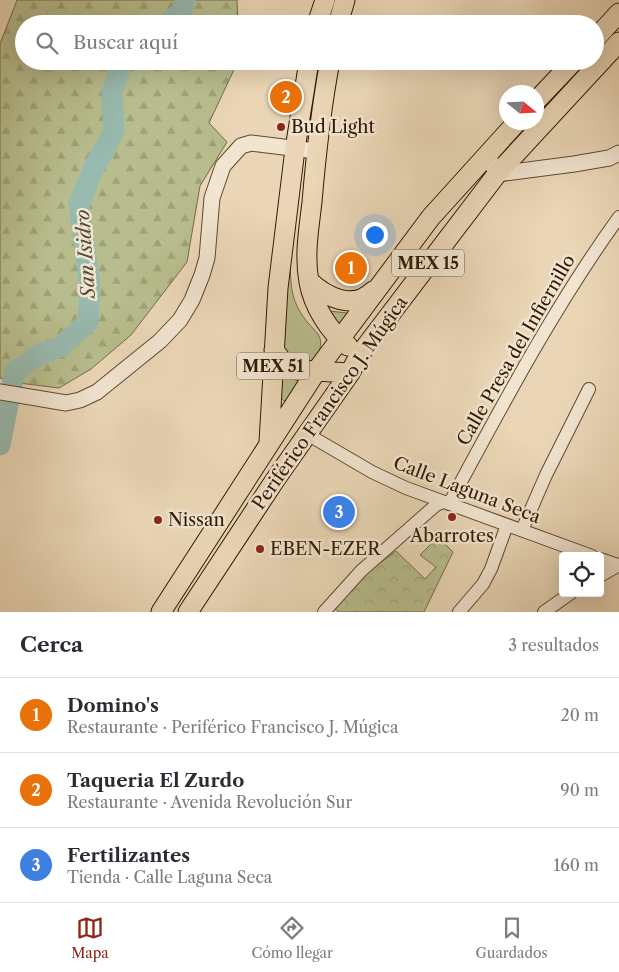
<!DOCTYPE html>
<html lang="es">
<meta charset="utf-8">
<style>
:root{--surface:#fff;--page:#f7f7f7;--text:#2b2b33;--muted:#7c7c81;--line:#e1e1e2;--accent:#8f2418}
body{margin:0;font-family:"Libre Caslon Text",serif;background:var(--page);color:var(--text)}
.controls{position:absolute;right:15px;bottom:15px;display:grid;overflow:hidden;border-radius:5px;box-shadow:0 5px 20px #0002}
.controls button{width:45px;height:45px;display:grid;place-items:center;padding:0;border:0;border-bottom:1px solid var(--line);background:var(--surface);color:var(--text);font:25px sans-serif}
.compass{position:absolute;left:499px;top:85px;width:45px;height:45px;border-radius:50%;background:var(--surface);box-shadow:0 5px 20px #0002;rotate:108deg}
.you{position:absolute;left:374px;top:234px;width:18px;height:18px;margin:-12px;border:4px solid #fff;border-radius:50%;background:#1a73e8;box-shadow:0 0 0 8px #1a73e833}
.badge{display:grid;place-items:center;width:32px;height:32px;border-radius:50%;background:var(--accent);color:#fff;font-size:16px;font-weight:700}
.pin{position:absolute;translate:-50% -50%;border:2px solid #fff;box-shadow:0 1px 5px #0006}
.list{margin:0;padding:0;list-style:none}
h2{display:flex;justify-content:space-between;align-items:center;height:65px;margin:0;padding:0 20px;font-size:21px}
h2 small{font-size:16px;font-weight:400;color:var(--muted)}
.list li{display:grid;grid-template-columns:32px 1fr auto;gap:15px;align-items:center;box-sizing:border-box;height:75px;padding:0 20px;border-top:1px solid var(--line)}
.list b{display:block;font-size:19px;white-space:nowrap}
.list p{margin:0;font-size:16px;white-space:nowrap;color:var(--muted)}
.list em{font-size:16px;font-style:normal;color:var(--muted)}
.icon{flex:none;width:28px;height:28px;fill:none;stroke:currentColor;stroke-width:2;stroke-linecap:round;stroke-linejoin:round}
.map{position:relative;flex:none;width:619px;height:612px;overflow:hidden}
.search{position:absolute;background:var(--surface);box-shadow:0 5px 20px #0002;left:15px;right:15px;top:15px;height:55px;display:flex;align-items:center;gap:12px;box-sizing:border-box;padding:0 18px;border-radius:28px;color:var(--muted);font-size:19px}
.sheet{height:290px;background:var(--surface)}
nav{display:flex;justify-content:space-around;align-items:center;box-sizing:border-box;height:70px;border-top:1px solid var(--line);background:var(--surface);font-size:14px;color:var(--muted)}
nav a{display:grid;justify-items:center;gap:2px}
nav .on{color:var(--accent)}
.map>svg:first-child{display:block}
.green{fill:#b8bd8d;stroke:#746c46}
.forest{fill:url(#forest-firs);stroke:#746c46}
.park{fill:url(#park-crowns);stroke:#746c46}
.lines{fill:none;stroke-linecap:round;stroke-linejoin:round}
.river{stroke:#98b9af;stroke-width:21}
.minor-casing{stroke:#5e492e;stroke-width:14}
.tertiary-casing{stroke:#5e492e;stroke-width:17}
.primary-casing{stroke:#301a00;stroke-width:21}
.minor{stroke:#f1e4d0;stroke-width:12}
.tertiary{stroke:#f1e4d0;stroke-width:15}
.primary{stroke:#ead6b6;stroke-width:19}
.poi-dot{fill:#8f2418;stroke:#f1e4d0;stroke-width:2}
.labels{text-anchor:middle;stroke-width:5;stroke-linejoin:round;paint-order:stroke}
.shield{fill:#f1e4d0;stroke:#6a573e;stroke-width:1}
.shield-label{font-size:16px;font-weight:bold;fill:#301a00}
.poi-label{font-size:18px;fill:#301a00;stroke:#f1e4d0;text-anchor:start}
.street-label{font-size:18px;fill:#301a00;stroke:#f1e4d0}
.water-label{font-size:19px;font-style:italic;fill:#4f4a35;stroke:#f1e4d0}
</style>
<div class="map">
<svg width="619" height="612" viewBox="0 0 619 612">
<defs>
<pattern id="forest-firs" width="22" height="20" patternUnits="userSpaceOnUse" patternTransform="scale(1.25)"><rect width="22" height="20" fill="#b8bd8d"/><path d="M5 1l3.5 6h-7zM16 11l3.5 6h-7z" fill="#9ea278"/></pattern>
<pattern id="park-crowns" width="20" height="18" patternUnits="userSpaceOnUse" patternTransform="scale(1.25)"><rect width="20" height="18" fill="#b8bd8d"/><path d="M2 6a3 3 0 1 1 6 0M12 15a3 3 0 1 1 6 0" fill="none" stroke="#9ea278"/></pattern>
</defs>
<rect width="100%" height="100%" fill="#ead6b6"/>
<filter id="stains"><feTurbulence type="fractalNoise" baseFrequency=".004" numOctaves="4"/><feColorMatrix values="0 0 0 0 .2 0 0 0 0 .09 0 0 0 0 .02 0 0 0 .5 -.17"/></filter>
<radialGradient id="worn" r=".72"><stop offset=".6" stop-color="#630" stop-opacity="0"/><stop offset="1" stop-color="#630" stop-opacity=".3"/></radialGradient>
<!-- green -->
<path class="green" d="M290,244C291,260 289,279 293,295C295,304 302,316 308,323C319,335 325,338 317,357L291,400L284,401L279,396Z
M329,311L347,313L356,311L339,332Z"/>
<!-- forest -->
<path class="forest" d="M17,0H237L238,24H24V61H238L209,123L227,142L200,186L187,262L131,335L91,369L59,388L19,383L0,378V44Z"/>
<!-- park -->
<path class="park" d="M438,537L453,552L424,612H339L334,608L364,575L396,551L425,579L436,567L420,555Z"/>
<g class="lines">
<!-- river -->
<path class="river" d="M167,24L182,12L185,0
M0,445L15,371L42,353L60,347L88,322L90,288L79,204L95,165L114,132L112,93L122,61"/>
<!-- minor casing -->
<g class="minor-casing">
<path id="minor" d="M307,434L372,472L406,488L592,556
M449,504C502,406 554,307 619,217
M522,530L546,475L589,389
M600,559L618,565
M600,576L619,565
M324,612L361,571L436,505L443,502
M459,612L483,584L491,569L507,525
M544,612L571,593"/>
</g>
<!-- tertiary casing -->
<g class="tertiary-casing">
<path id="tertiary" d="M487,154L497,174L574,164L609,158L619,153
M0,392L66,403L80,400L97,392L160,341L180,320L192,300L202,275L207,258L212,198L223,166L241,146L251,143L316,151"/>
</g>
<!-- primary casing -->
<g class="primary-casing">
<path id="primary" d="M317,24L325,0
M338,24L345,0
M595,39L619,13
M330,61C321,108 316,155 312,202C309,228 304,255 309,282C313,305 329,332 348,346
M536,101L574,61
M309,281C326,297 353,311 373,291
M274,350L283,362L297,370L350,373
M269,442L278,288L295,149L309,61
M161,612L317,370L431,217L517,122
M188,612L275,480L350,373L360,354L497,174L619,42"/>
</g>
<!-- minor -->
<use href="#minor" class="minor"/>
<!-- tertiary -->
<use href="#tertiary" class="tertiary"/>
<!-- primary -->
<use href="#primary" class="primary"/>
</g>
<!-- markers -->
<g class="poi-dot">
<circle cx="281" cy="127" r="5"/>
<circle cx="452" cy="517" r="5"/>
<circle cx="158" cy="520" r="5"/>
<circle cx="260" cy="549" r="5"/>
</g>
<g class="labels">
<!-- shield labels -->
<g class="shield">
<rect x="392" y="249.5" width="72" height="27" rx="4"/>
<rect x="237" y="352.5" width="72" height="27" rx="4"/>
</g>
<g class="shield-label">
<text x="428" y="269">MEX 15</text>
<text x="273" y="372">MEX 51</text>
</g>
<!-- poi labels -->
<g class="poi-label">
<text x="291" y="133">Bud Light</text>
<text x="168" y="526">Nissan</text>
<text x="452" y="542" text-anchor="middle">Abarrotes</text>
<text x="270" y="555">EBEN-EZER</text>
</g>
<!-- street labels -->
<g class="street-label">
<text transform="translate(516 350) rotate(-60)" y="6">Calle Presa del Infiernillo</text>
<text transform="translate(330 403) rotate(-55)" y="6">Periférico Francisco J. Múgica</text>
<text transform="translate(467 490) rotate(21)" y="6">Calle Laguna Seca</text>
</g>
<!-- water labels -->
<g class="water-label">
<text transform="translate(85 254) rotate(-94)" y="7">San Isidro</text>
</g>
</g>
<rect width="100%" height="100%" filter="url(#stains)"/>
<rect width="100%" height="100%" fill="url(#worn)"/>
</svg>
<div class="controls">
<button><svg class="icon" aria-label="locate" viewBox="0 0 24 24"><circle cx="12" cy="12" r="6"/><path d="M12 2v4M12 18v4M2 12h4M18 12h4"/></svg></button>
</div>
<svg class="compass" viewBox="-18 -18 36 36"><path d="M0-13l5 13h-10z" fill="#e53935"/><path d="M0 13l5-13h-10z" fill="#7c7c81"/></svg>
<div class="you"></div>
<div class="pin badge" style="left:351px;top:268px;background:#e8710a">1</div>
<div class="pin badge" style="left:286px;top:97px;background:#e8710a">2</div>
<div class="pin badge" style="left:339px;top:512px;background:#3f7fe0">3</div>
<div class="search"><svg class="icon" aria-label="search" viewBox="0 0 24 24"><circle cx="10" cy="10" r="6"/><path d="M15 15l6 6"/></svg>Buscar aquí</div>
</div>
<section class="sheet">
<h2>Cerca<small>3 resultados</small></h2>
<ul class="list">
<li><span class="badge" style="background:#e8710a">1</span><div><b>Domino's</b><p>Restaurante · Periférico Francisco J. Múgica</p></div><em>20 m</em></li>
<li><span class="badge" style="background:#e8710a">2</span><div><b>Taqueria El Zurdo</b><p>Restaurante · Avenida Revolución Sur</p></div><em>90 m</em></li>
<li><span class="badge" style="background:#3f7fe0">3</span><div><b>Fertilizantes</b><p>Tienda · Calle Laguna Seca</p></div><em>160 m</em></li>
</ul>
</section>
<nav>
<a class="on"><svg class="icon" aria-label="map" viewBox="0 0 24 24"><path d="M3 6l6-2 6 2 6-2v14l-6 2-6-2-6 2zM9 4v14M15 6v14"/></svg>Mapa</a>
<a><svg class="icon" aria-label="directions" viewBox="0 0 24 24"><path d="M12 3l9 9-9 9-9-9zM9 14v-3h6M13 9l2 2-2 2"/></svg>Cómo llegar</a>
<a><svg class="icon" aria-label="saved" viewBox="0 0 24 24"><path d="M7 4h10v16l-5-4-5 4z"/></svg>Guardados</a>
</nav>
